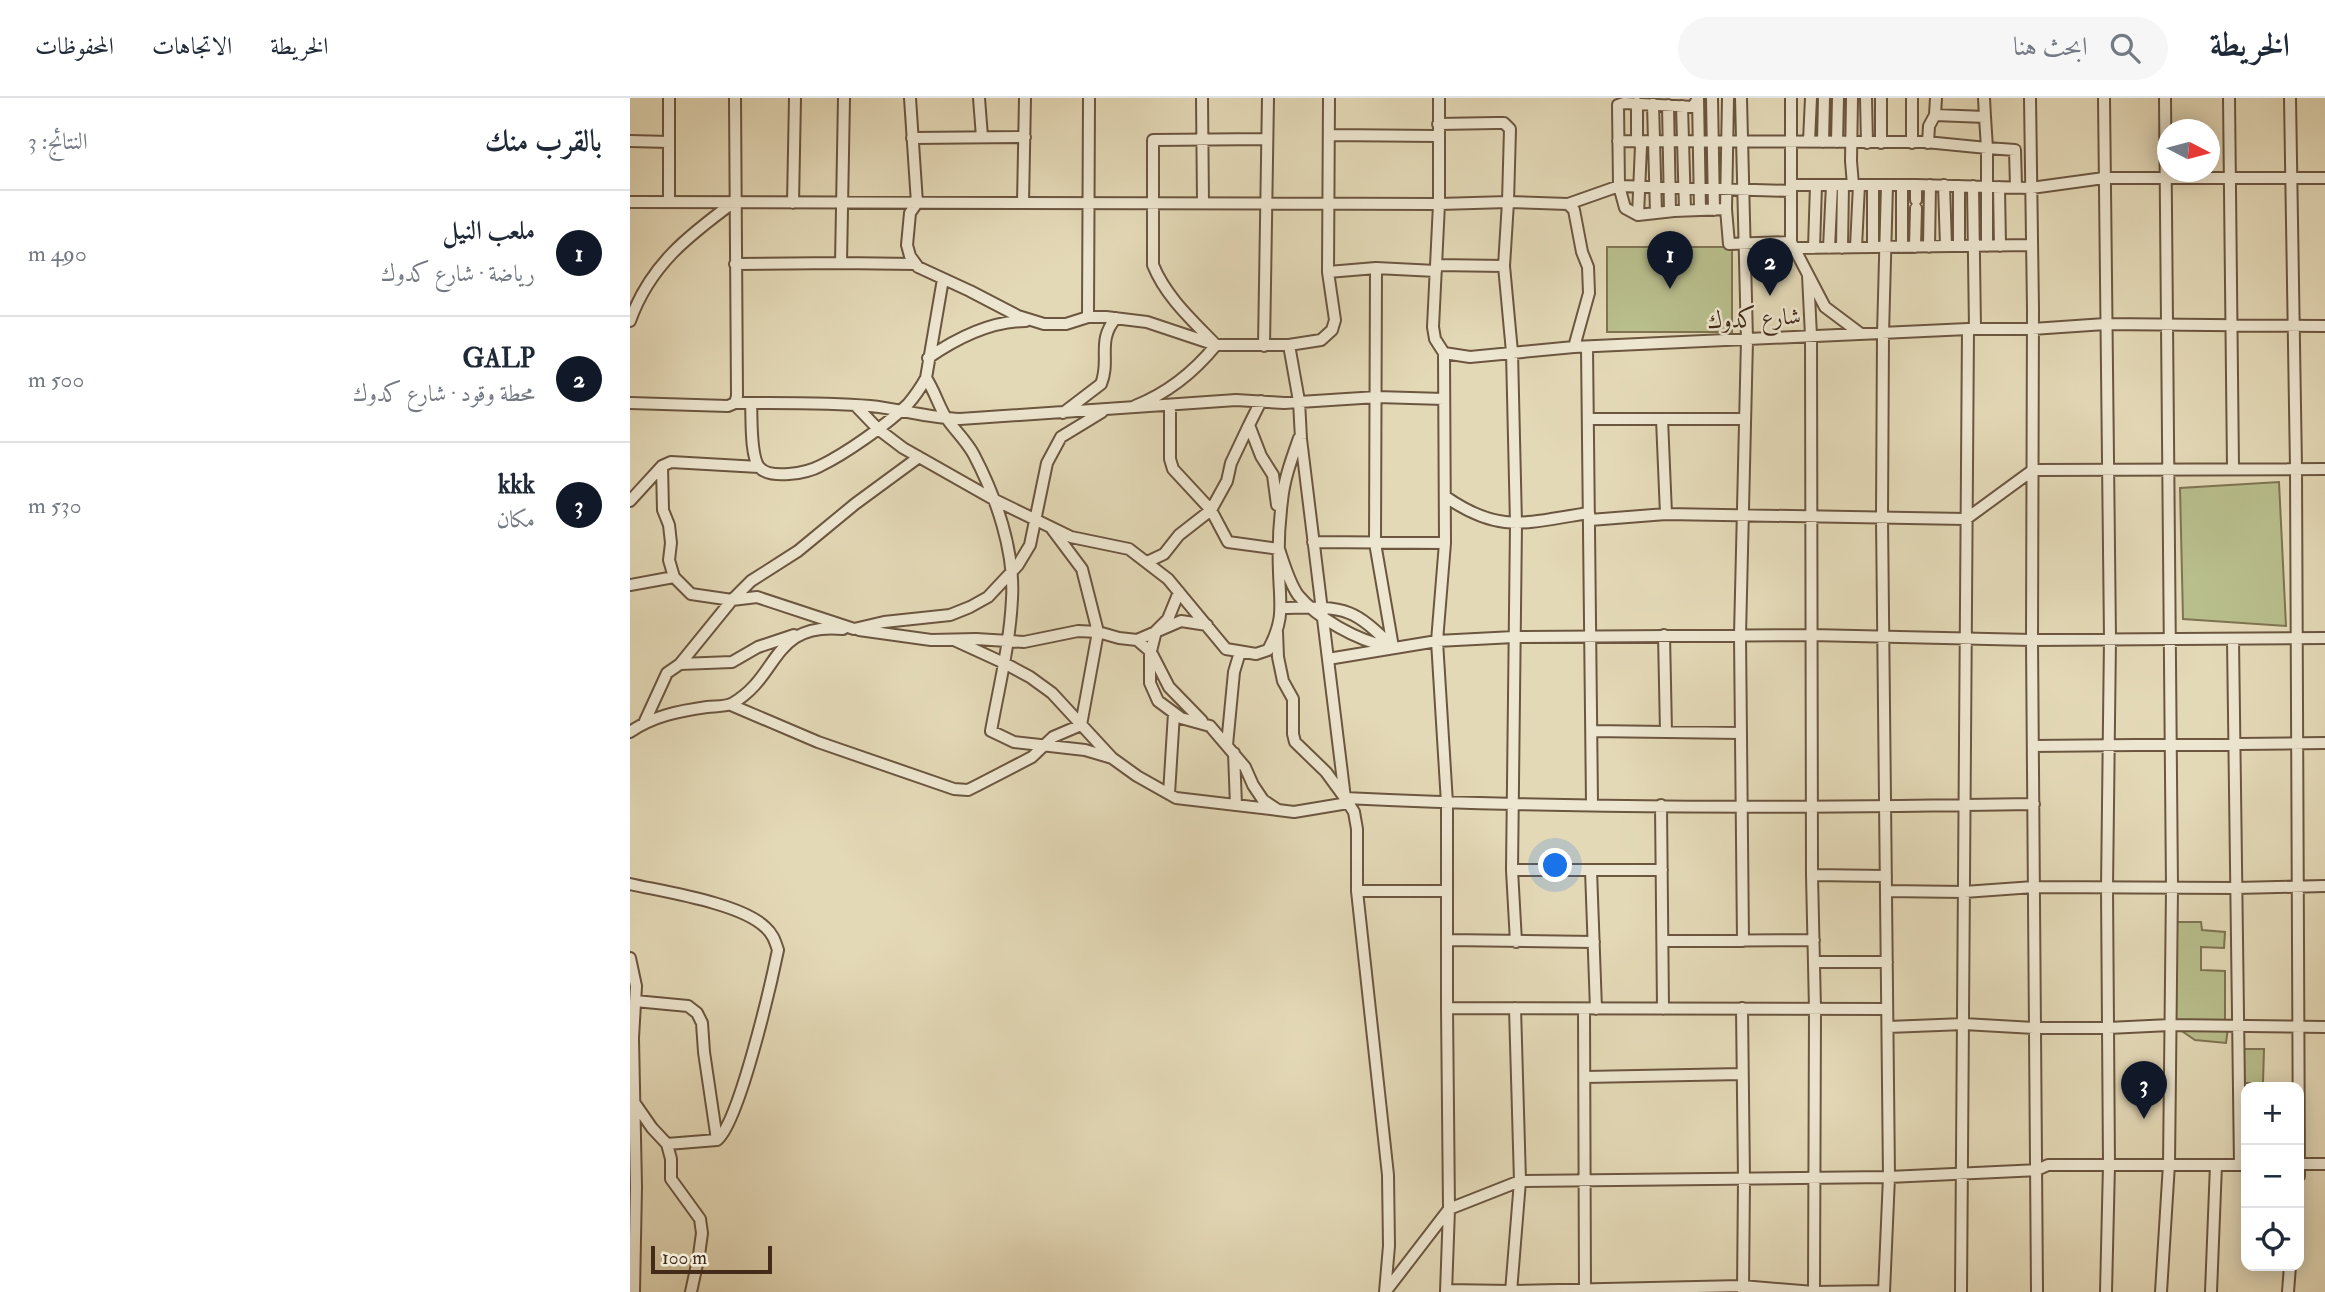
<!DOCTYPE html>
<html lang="ar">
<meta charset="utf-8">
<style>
:root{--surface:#fff;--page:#f6f6f7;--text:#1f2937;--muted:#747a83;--line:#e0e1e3;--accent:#111827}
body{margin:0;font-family:"IM FELL Double Pica",Amiri,serif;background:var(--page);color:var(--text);direction:rtl}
.controls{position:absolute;right:21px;bottom:21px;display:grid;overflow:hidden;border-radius:14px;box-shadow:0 4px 18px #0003}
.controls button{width:63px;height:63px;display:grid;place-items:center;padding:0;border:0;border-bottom:2px solid var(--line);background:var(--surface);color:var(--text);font:35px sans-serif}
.compass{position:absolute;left:1527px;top:21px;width:63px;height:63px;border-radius:50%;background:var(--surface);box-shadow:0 4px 18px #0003;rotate:96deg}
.scale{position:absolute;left:21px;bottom:18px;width:121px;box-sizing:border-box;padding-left:7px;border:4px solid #432a19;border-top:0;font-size:19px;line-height:24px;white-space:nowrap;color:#432a19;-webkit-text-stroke:5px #ede6d0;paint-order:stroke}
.you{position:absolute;left:926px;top:768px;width:24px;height:24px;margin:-18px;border:5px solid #fff;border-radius:50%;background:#1a73e8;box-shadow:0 0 0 10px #1a73e833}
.badge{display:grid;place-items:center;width:46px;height:46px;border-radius:50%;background:var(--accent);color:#fff;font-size:23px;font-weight:700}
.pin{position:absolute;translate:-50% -58px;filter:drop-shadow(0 2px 4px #0008)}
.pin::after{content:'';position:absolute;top:37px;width:24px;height:21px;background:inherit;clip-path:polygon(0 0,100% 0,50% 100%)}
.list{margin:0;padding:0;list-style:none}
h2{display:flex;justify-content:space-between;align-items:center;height:91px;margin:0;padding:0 28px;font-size:30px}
h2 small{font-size:23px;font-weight:400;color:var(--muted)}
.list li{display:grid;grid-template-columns:46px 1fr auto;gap:21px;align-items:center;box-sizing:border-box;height:126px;padding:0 28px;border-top:2px solid var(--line)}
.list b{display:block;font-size:26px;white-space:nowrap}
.list p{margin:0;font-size:23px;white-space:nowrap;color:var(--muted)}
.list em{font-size:23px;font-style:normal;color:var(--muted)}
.icon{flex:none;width:38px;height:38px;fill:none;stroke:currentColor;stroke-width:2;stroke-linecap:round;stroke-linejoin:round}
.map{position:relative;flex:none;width:1695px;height:1194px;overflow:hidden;direction:ltr}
header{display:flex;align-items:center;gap:42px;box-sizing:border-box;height:98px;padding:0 35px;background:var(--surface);border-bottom:2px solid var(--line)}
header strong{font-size:33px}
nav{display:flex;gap:38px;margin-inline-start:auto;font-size:24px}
.search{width:490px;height:63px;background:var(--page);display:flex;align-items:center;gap:18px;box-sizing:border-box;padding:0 24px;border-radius:38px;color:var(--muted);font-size:26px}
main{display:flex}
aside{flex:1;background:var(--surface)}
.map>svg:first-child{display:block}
.green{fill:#b8be8c;stroke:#7e7452;stroke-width:2}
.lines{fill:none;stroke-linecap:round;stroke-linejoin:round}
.minor-casing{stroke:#6b5640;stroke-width:14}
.minor{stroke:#ede6d0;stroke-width:10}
.labels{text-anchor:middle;stroke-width:5;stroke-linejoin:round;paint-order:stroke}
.street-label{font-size:23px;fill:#432a19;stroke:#ede6d0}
</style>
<header>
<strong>الخريطة</strong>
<div class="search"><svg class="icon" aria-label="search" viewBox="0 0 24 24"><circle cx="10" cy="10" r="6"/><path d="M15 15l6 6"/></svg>ابحث هنا</div>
<nav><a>الخريطة</a><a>الاتجاهات</a><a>المحفوظات</a></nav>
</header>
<main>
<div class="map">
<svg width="1695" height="1194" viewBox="0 0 1695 1194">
<rect width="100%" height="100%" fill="#e4d9b7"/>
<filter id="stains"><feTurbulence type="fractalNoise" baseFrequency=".00286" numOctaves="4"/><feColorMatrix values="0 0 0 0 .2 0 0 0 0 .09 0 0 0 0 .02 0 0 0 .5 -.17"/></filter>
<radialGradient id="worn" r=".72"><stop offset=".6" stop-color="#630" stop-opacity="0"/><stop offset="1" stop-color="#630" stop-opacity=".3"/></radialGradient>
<!-- green -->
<path class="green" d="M977,149H1102V234H977Z
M1649,384L1656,528L1553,521L1550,390Z
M1543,824H1571L1572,832L1595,834L1594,850L1571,849V872L1595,873V922H1543Z
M1546,929L1598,930L1596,945L1565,942Z
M1610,951H1634L1633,985H1611Z"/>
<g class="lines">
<!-- minor casing -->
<g class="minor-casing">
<path id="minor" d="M214,0L211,165L285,166
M280,0L287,105L280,115L277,147L280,158L288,169L340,193L388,218L414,226H436L458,219H476L517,224L586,247H659
M349,0L352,39
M572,0L573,105
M699,0L698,174L705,222L702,232L691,242L659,247L669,303L671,341L715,700L724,714L727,731V793L758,1077L759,1148L755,1194
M809,0V106L803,229L805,241L814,255L840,259L944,249L1338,231H1402L1475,226L1695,228
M1068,0L1063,9L994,5L988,7L989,88L995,110L1008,117L1044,113L1096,111L1099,146L1161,144
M1068,0L1070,112
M1082,0L1084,112
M1111,0L1117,242L1110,537L1113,843
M1161,0V144L1195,209L1231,236
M1222,0L1221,63L1223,87
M1236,0L1237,45
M1282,0V45
M1306,0L1305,17L1355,19L1354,0
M1400,0L1403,211L1402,542L1407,1194
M1474,0L1480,541L1477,790L1479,1067L1476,1194
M1599,0L1603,370
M1660,0L1666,370L1669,1078
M1007,5V42L1011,48L1008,117
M1023,6L1026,115
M1038,7L1040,113
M1052,8L1055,112
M808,26L866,25H874L880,31L878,104L874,168L882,254L886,426L882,772L886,844
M699,37L808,38
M282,40L395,39
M0,43L39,44
M988,43L1296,44L1357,50L1355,19
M1179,43L1181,0
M1193,44L1194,0
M1207,44L1208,0
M1251,45V0
M1298,45L1299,28L1305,17
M1161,87H1286L1401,90L1474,80H1695
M1314,87L1316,148
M1329,88V148
M1343,88L1345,231
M1369,89L1370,148
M1286,102V87
M0,104L809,106L878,104L938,106L944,112L952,154L958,169L959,195L944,249
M39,104V0
M163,105L165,0
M393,105L395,0
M938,106L989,88L1161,93
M1096,111L1098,0
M1357,148V50L1385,52L1386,89
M1226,149L1229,87
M1243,149V87
M1272,149V87
M1285,149L1286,110
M1299,149L1300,87
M1164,150L1402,147
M1184,150L1186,87
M1199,150L1202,87
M1212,150L1213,87
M105,166L211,165
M807,167L874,168
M746,170L745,445L763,549
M698,174L746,170L806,173
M1178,177L1181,238L1182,777L1185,911L1184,1194
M458,219L459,0
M0,223C20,167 58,138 104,104
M634,248L638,0
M957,249L962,706
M814,255L815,445L807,543L817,705V910L819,1111L816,1194
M298,260C327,240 360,223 396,223
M296,280C304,292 308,306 315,318C324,332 336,342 344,357C366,399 385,453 382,501C380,545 369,589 361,633L384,644L455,652L482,660
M0,305L98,308L105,305L107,298L105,0
M105,305C149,305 195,304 240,308C270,311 299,320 330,321L606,302L654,305L747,299L814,301
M121,305C122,320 120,357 129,369C140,382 177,375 190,368C215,356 258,326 278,306C285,298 291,289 296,280L313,181
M225,307L248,331L273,350L363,401L441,439L499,451L538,481L596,551L626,556L638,552C655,521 650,507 649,474C648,450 649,426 652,403C654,381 662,360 669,340
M505,308C538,295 564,274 586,247C562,222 536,199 523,167V42L637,41
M540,308V361L543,371L581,412L598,444L649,451C654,466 659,484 668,497C687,520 728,543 757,548
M433,315L471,286C481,262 466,243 486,220
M958,321H1114
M1032,321L1036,416
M619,327L631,303
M32,368L33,412L39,427L41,445L39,462L44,479L61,496L102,502L127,499L224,531L254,524L320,517L340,509L358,499L388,467L400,447L417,365L431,339L472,314
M816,399C871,437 897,424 959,415L960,422L1036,416L1336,421L1403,372L1695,371
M0,403L32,368L41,364L129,369
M683,444L815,445
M517,464L534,456L549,437L581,412L597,383L601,365L619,327L631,358L643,377L647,407
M0,487L44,479
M549,494L538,521L526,533L520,557V585L528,603L551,620L580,628L615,669L623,687L633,702L648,712L664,714L718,705
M652,510C672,510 699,507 719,515C735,521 751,538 763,549
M229,532L301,542L346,541L394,544L448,533L468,534L489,540L507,542L551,523L577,527
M647,534L648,559L653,583L663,601V636L665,644L696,674L715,700C944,711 1174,710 1404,706
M1034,537L1036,634
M1603,541L1610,1067
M507,542L521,554L539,589L572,623
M326,543L374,565L400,579L422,595L482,660L507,678L546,700L648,712
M698,561L807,543L884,539L1181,537L1402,542L1695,540
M50,566L102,564L128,549L164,537
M101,607L188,644L324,691L338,692L348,687L402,659L423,639L451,627L468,534L452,471L422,431
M15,623L37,575L50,566L102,502L121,483L168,453L225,406L289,359
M962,633L1111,635
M0,634C23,618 49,613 77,609C85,608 96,609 103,605C150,578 141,524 213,531
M597,647L604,574L610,554
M1403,648L1695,645
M604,655L606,707
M539,696L544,615
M1031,707L1033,911
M882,772H1032
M961,772L966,911
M1182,777L1256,778
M0,786C35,794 110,805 135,829C143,836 145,843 148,852C141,886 109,1025 87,1042L37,1046
M727,793H817
M1256,793L1334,794L1404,789L1606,790L1695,788
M817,842L964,844
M1034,843L1184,842
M0,860L6,888L3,940L6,1089L4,1194
M1185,864H1257
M5,903L58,908L67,915L72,925L74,954L87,1042
M817,910L1257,911
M1112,910L1114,1081L1113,1194
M954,911L955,1194
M1258,929L1334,926L1406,930H1478L1540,927L1695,929
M955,979L1112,976
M4,1004L22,1030L37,1046L41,1061V1081L70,1121L72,1135L69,1157L61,1194
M1669,1066H1695
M816,1192L881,1193L1112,1188L1184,1194L1254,1193
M756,1193L819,1111L890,1083L1259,1079L1407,1072L1418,1067H1616
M881,1194L890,1083L885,910
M1254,1194L1259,1079L1252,420L1253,236L1257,87
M1331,1194L1338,231
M1531,1194L1539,1066L1542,790L1535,0
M1581,1194L1586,1067
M1658,1194L1660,1168"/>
</g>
<!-- minor -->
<use href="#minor" class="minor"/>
</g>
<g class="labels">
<!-- street labels -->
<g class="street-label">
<text transform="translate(1124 220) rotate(-3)" y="8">شارع كدوك</text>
</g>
</g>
<rect width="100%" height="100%" filter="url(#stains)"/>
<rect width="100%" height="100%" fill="url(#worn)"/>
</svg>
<div class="controls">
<button>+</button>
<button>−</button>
<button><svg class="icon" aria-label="locate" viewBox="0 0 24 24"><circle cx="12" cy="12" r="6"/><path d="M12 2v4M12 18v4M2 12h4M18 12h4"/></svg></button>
</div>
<svg class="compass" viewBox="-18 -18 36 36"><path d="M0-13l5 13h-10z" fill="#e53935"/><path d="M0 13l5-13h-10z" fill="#747a83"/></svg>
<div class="scale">100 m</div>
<div class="you"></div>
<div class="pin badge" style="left:1040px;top:191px">1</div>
<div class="pin badge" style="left:1140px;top:198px">2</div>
<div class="pin badge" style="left:1514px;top:1021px">3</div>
</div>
<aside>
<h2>بالقرب منك<small>النتائج: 3</small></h2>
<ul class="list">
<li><span class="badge">1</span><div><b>ملعب النيل</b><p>رياضة · شارع كدوك</p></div><em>490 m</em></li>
<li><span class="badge">2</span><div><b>GALP</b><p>محطة وقود · شارع كدوك</p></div><em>500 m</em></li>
<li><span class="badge">3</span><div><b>kkk</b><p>مكان</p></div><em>530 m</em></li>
</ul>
</aside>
</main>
